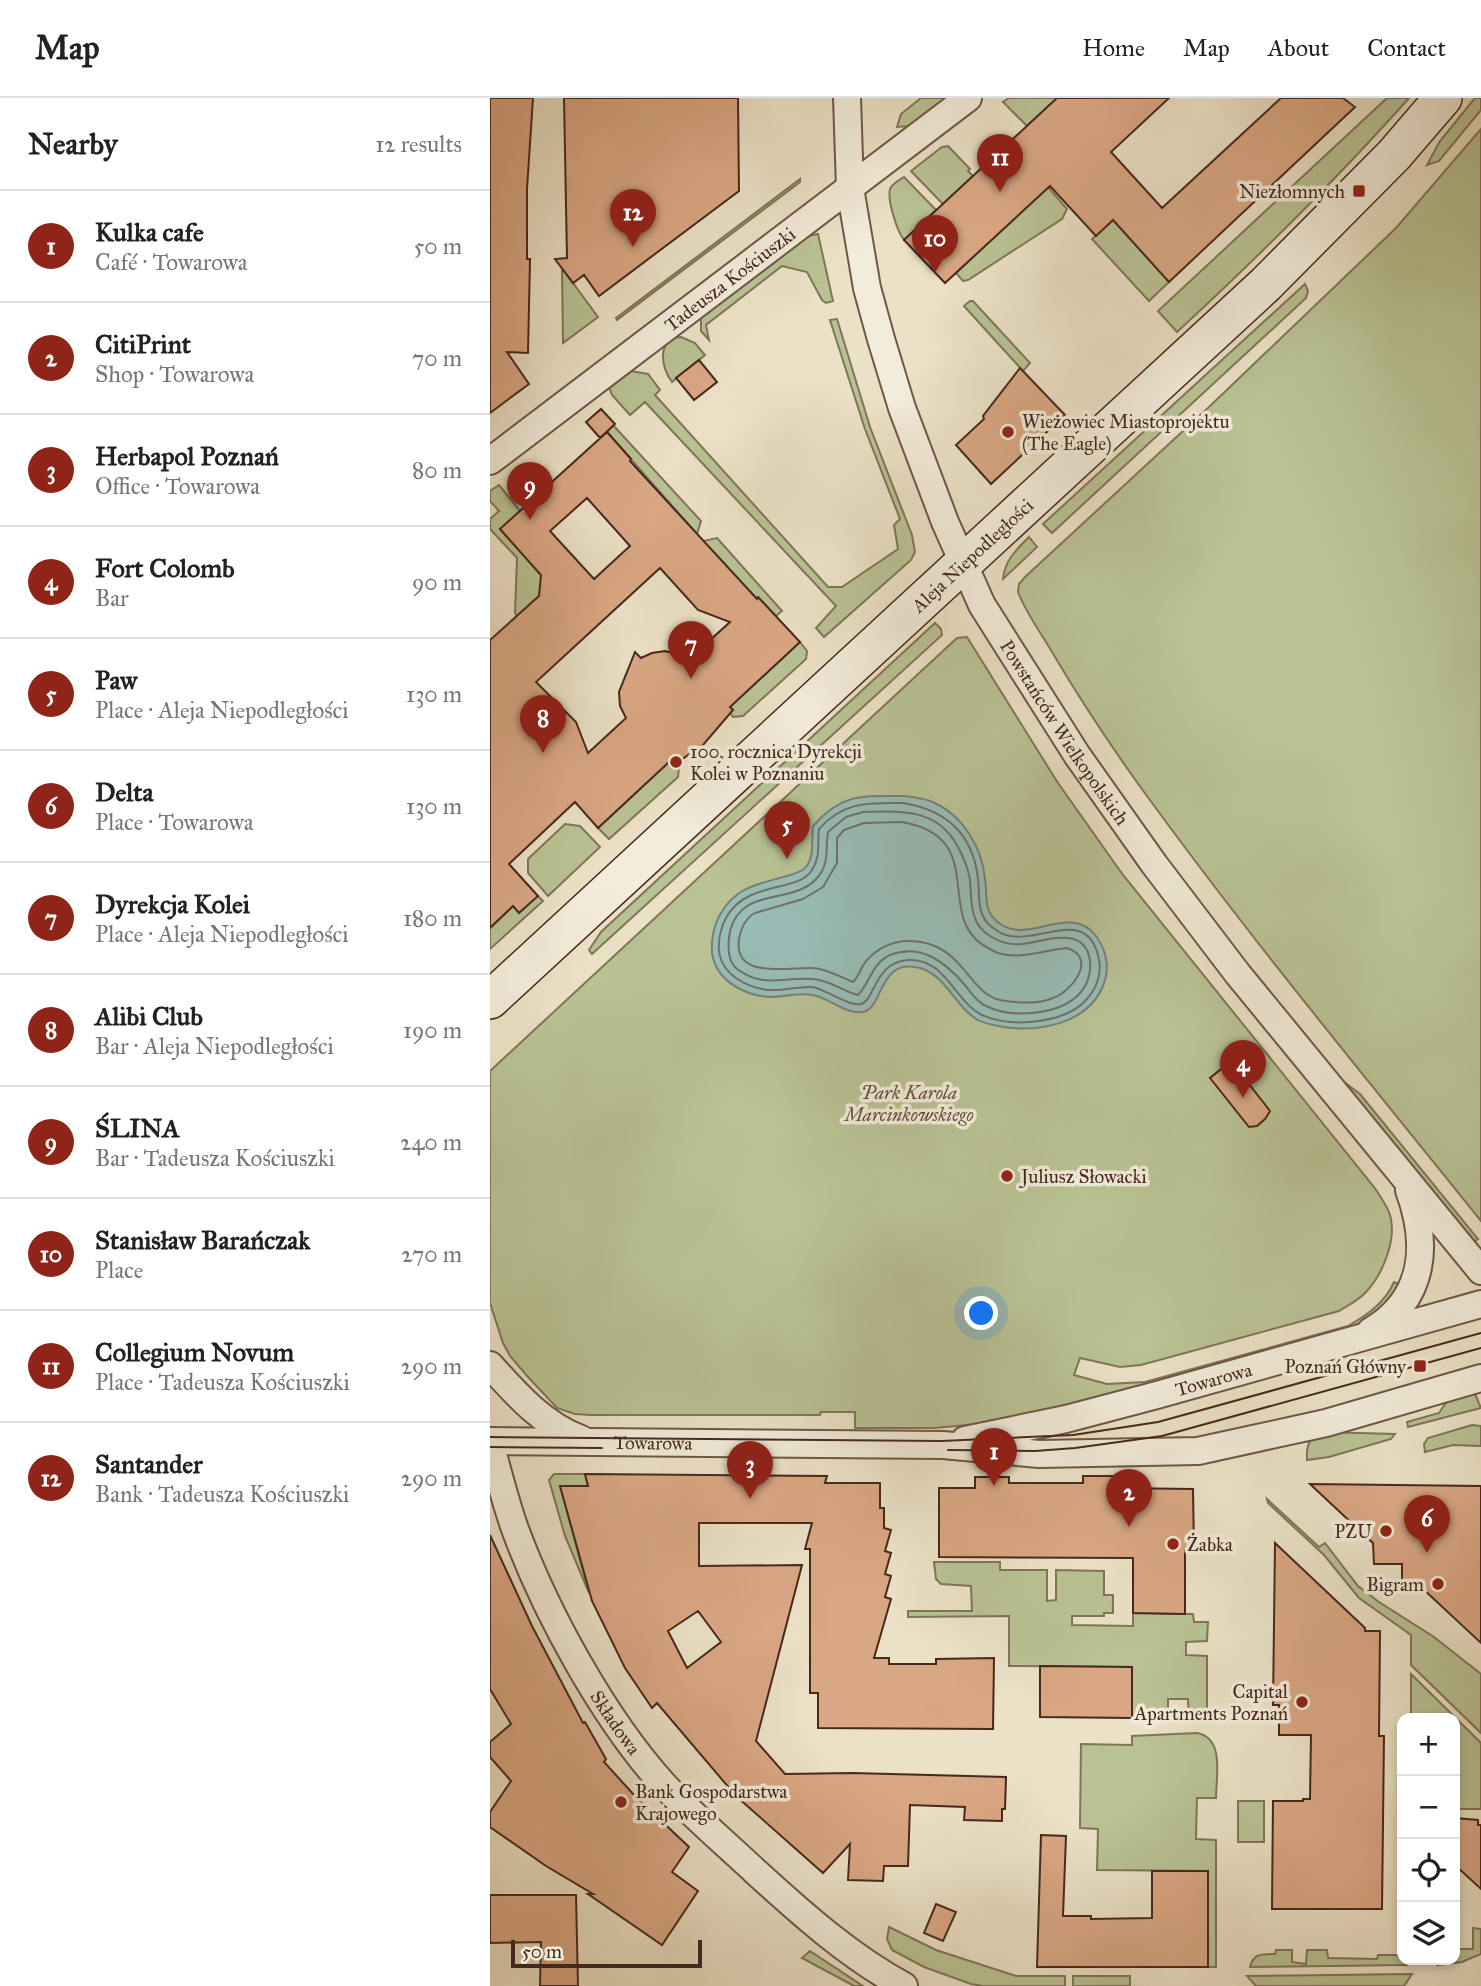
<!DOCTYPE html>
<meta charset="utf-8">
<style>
:root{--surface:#fff;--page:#f2f2f2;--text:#222;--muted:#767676;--line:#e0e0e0;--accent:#8f2418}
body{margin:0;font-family:"IM FELL Great Primer",serif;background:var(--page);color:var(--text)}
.controls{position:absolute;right:21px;bottom:21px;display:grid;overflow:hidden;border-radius:14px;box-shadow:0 4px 10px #0003}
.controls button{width:63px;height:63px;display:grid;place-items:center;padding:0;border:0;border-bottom:2px solid var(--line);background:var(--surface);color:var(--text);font:35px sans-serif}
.scale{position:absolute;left:21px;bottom:18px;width:191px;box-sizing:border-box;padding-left:7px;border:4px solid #46281d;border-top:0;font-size:19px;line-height:24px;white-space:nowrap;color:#46281d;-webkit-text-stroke:5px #f2ecda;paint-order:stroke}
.you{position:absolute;left:492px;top:1216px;width:24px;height:24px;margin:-18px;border:5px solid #fff;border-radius:50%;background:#1a73e8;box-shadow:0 0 0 10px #1a73e833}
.badge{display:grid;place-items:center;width:46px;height:46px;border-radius:50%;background:var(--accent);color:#fff;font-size:23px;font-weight:700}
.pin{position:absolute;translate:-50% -58px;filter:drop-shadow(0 2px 4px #0008)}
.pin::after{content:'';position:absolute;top:37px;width:24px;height:21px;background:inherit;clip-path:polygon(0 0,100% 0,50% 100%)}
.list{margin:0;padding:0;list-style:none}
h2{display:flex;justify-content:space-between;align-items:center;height:91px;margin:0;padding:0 28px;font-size:30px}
h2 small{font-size:23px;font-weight:400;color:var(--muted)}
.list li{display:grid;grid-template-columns:46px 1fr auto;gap:21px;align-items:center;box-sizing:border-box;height:112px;padding:0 28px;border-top:2px solid var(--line)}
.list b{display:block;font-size:26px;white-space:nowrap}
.list p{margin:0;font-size:23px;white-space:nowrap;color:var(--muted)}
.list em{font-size:23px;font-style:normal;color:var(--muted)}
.icon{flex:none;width:38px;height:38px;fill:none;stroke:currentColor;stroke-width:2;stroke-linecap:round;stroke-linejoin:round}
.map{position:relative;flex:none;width:991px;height:1888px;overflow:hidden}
header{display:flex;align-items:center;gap:42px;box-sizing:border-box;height:98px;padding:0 35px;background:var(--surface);border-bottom:2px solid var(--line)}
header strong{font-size:33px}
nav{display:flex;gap:38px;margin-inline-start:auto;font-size:24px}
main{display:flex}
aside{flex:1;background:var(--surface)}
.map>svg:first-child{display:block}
.green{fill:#b9c294;stroke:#807558;stroke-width:2}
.water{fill:#98bdb6;stroke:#778179;stroke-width:2}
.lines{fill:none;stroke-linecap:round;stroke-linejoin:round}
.shore{stroke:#6f726a;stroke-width:2}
.building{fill:#d9a783;stroke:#46281d;stroke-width:2;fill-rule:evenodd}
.street-casing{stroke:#6f5647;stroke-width:30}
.secondary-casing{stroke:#46281d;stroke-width:40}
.street{stroke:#f2ecda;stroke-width:26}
.secondary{stroke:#f2ecda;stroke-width:37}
.tram{stroke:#46281d;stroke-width:2}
.poi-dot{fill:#8f2418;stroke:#f2ecda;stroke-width:2.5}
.labels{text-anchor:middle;stroke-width:7;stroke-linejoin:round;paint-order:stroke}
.poi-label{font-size:19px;fill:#46281d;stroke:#f2ecda;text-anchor:end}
.street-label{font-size:19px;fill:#46281d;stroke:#f2ecda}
.park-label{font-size:19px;font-style:italic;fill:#634e3b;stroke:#f2ecda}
</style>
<header>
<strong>Map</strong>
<nav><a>Home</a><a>Map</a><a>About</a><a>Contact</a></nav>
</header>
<main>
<aside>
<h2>Nearby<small>12 results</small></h2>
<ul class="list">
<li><span class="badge">1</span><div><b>Kulka cafe</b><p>Café · Towarowa</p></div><em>50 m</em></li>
<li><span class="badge">2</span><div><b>CitiPrint</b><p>Shop · Towarowa</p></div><em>70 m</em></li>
<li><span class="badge">3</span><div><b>Herbapol Poznań</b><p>Office · Towarowa</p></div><em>80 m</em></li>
<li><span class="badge">4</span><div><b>Fort Colomb</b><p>Bar</p></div><em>90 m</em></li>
<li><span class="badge">5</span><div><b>Paw</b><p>Place · Aleja Niepodległości</p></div><em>130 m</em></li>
<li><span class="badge">6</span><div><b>Delta</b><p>Place · Towarowa</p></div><em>130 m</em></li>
<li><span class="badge">7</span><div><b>Dyrekcja Kolei</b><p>Place · Aleja Niepodległości</p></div><em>180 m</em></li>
<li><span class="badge">8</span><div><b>Alibi Club</b><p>Bar · Aleja Niepodległości</p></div><em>190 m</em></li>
<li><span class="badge">9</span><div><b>ŚLINA</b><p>Bar · Tadeusza Kościuszki</p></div><em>240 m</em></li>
<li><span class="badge">10</span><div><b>Stanisław Barańczak</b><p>Place</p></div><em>270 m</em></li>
<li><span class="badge">11</span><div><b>Collegium Novum</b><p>Place · Tadeusza Kościuszki</p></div><em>290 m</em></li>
<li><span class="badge">12</span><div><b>Santander</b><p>Bank · Tadeusza Kościuszki</p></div><em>290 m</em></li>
</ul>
</aside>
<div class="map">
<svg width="991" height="1888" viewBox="0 0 991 1888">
<rect width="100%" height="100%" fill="#ebe1c6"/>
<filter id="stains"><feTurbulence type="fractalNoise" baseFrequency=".00286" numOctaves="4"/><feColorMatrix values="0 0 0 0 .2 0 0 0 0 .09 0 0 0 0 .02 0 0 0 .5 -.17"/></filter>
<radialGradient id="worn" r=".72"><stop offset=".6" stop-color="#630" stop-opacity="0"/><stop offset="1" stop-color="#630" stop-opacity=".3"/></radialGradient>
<!-- green -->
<path class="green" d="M431,0H457L420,28L407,29L411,16Z
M519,0H567L537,28L513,4Z
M897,0H919C846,82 768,159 687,234L668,213Z
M985,0H991V12L949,63L937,67L950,43Z
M991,31V1123C881,986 769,851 665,709C628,659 594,608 562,554C551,535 536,515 528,494L529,486L535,479L719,309L906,130Z
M458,48L480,71L478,73L483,78L453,106L421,73L452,49Z
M414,79L446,112L414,142C407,133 397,102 400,91C402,86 409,82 414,79Z
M310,81V84L127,222L126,220Z
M558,89L577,111L572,121L478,182L473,183L466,175Z
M623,122L679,184L659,203L602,141Z
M328,136L343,203L336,205L332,202L317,174L292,168L216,227L219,242L211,233V220L318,138Z
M72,170L108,219L73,245Z
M815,186L818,193L816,200L562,435L553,426Z
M480,203H483L540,265L533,273L474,208Z
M347,221L380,329L422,437L425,454L421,462L334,539L326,530L346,508L155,304L140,317L122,297L119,289L141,273L158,276L170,292L165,297L338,489H352L408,451L404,427L410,421L375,331L340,222Z
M191,239L205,245L215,257L182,284C171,270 166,241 191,239Z
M123,327L211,423L207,436L117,334Z
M9,387L30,413L10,431L52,478L50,493L52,496L27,518L25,515L27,460L0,431V421L9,413L0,403V393Z
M539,439L547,449L513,481C515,462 526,452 539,439Z
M227,440L292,513L286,518L269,500L267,501L213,443Z
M445,525L451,531L452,537L102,856L99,852L111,834Z
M477,539L568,685L633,777L884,1089C890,1098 897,1107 900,1117C907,1141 893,1176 876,1194C869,1202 859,1207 849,1213L651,1267L630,1269L590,1260L584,1277L617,1286L655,1284L858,1228C877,1217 895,1205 904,1184L911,1187L904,1201L874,1227L622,1300L500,1325L444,1330H365V1314H331L330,1317H100L85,1316L67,1310L38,1279L20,1258L13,1245L0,1205V973L467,540Z
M310,544L317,553L316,561L253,618L243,619L240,615L243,612L240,609Z
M179,664L182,668L185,666L189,669L188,679L119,741L108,730Z
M75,726L90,728L110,749L58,798L38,775V761Z
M48,798L53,803L0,851V830L23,808Z
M849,980L870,996L988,1141L984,1144Z
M983,1291L991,1310L918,1329L917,1324L949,1315L959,1300Z
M982,1327L991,1328V1348L963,1347L935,1354L934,1346L938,1340Z
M831,1334L905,1336L901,1341L839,1359L817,1362C816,1348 819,1340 831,1334Z
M64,1376H95L98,1388H70L99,1495L75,1438L59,1382Z
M777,1401L829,1449L835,1445L868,1488L889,1504L944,1539L991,1576V1635L921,1567V1537L869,1500L834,1457L778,1405Z
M444,1464H510V1472H557V1503L566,1502V1472L614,1473V1497H623V1515H614V1518H582V1527L643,1528V1515L703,1516L704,1524H718L717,1543L696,1544V1557L717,1558V1617L699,1620L698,1601H678V1620L642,1622V1569L519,1568V1518L418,1519V1513H482L481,1488L451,1486L446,1481Z
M921,1576L991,1645V1711H965V1620H921Z
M707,1635C735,1640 726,1679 726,1700H707L706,1741L726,1742V1869H718V1773L607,1772L608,1731L590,1730L591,1646L642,1647V1638Z
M748,1703H774V1744H748Z
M399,1829L446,1852L526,1878H575V1888H493L481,1886L434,1869L402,1852L397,1841Z
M983,1830L991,1831V1856L972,1864L947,1867V1862H965V1851H983Z
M786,1852H802V1864L816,1866L817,1852H837L838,1860L887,1861L888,1857H906L915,1862L917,1867L760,1869C763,1855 774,1856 785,1856Z
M320,1853L373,1888H364L312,1860Z
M922,1876L914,1888H766L757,1878Z
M583,1878H640V1888H583Z"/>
<!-- water -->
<path class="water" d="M414,698C422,699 432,700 440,703C471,715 492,748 495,781C498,801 492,814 512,827C540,845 581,805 606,838C617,853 620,871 613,888C597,926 550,934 513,929C505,927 495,926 488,922C465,909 457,878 430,870C388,859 394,910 373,914C357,917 339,900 323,897C310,894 294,899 281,899C255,898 226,883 222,855C221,842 224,826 231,815C247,788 269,786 297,778C303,776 312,774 316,769C325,758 321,741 323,728C352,695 372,698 414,698Z"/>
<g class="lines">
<!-- shore -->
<path class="shore" d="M413,705C456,712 483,735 488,781C490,797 486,818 502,829C506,832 511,836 516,837C548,847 599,806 609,862C612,876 606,891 597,901C575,926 521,930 492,917C464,903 456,860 418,862C384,864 385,903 371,906C359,909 336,891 322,889C308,888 294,893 280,892C257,890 232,877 229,853C228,842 231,828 237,818C259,782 308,795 322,772C331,758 327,746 329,731C354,703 378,705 413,705Z
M373,714C411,713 446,710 467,747C473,758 478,769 480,782C482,804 479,825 500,838C530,857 548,837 578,840C605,842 605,878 591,894C572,917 522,921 496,908C486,904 480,893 474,886C455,864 431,845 400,857C382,865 380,885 368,897C353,893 339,882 323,881C303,879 284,886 264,880C256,877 246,872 242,865C237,855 238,844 240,833C252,787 303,808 327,780C340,766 335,751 338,734L356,719Z
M411,724C499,738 445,816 493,847C499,850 505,855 512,856C534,861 555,852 577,850C608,860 582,893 563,900C547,907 527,905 510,902C477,894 473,844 420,843C402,842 384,852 374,866C370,872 368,879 363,884C350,879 335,870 322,870C299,869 243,882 249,841C251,830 256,820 265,815L313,801L333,789L347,765V740L354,732L374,725Z"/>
</g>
<!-- building -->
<path class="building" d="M0,0H43L37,91V161H40L38,255L17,254L39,286L0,315Z
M74,0H248L249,93L109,198L94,177L83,185L65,161L77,160Z
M567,0H679L621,54L672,110L791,0H853L865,9L679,184L623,122L606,138L560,88L455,185L414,142Z
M209,262L227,284L204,302L186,280Z
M530,270L575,317L501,386L466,347L494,321L493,318Z
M111,311L125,326L110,340L96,324Z
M117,334L141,361L140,363L267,501L268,499L310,544L240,609L243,612L213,647L182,668L179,664L108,730L85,704L19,766L48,798L29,815L23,808L0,830V542L49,498L51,477L10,431ZM97,400L140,448L104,481L60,433ZM170,470L208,512L240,524L197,563L186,556L175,553L162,555L151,560L145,554L129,594L130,608L136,620L98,655L86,624L46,584Z
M741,963L780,1013L775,1021L767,1028L759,1029L720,980Z
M95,1376L337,1378L335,1385H390V1410H394V1430L401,1432L395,1453L401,1455L395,1476L401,1478L395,1499L401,1501L384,1560H399V1566H446V1561L504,1560L503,1631L328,1630V1595H320V1451H315L322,1425H209V1468L312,1467L266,1643L295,1676L362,1675L516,1679L515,1711H512V1723L474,1722L475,1709L420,1707L418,1768H394L393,1783L358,1782L360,1746L333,1775L246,1698L167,1605L162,1610L135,1570L102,1503L70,1388H98ZM208,1513L231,1544L197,1570L178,1533Z
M593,1378H625V1390L703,1391L704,1452H695V1516L643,1515V1460L449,1459V1390H485V1379H519V1385H593Z
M820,1386L991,1388V1545L931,1489L912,1488V1466H884L883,1445Z
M0,1437L42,1528L93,1625L95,1624L116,1661L114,1664L145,1698L199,1749L182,1774L208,1793L172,1847L98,1796H103L56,1768L0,1729V1714L21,1683L0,1659V1644L21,1626L0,1591Z
M785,1445L875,1530V1533H890L889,1638H894L892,1811H782L783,1703H813V1701H820L821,1637H789V1607H783Z
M550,1568L642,1569V1620L550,1619Z
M965,1720L988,1722V1727H991V1791L965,1767Z
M551,1737L576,1738L573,1818H601V1821L662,1820V1773H718V1869H547Z
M0,1797H86L88,1888H50L51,1844L0,1845Z
M446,1806L466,1814L453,1843L434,1835Z"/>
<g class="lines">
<!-- street casing -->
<g class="street-casing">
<g id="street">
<path id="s1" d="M357,0L360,90L377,190L391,241L412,310L455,424L492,507L587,657L664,766L747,875L991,1173"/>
<path id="s2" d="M0,363L478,0"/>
<path d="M881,1233C935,1201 939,1147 919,1092"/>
<path d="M0,1267C26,1296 53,1327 91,1341"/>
<path id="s3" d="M475,1342L576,1321L667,1297L991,1206"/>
<path id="s4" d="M0,1343L453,1347L549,1356L708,1353L836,1325L991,1280"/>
<path id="s5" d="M0,1345C8,1374 15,1403 25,1431C56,1515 114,1621 174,1687C203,1718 236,1746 267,1775C312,1816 360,1859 414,1888"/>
</g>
</g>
<!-- secondary casing -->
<g class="secondary-casing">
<g id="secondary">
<path id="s6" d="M0,902L776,186L904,57L953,0"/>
</g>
</g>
<!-- street -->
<use href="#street" class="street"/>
<!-- secondary -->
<use href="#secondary" class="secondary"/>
<!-- tram -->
<path class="tram" d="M0,1339L452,1343L583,1337L668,1324L991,1235
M0,1349L112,1350
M458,1352L545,1353L585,1350L672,1338L991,1250"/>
</g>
<!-- markers -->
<g class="poi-dot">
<rect x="862" y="86" width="14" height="14" rx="3.5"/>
<circle cx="518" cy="334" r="7"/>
<circle cx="186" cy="664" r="7"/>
<circle cx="517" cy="1078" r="7"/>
<rect x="923" y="1261" width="14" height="14" rx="3.5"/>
<circle cx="896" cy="1433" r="7"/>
<circle cx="683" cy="1446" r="7"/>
<circle cx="948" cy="1486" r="7"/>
<circle cx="812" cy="1604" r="7"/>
<circle cx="131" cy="1704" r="7"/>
</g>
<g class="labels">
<!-- poi labels -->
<g class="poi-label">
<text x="855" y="100">Niezłomnych</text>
<text x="532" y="330" text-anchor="start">Wieżowiec Miastoprojektu<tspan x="532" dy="22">(The Eagle)</tspan></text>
<text x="200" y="660" text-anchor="start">100. rocznica Dyrekcji<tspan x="200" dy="22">Kolei w Poznaniu</tspan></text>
<text x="531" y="1085" text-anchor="start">Juliusz Słowacki</text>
<text x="916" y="1275">Poznań Główny</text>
<text x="882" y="1440">PZU</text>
<text x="697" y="1453" text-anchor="start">Żabka</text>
<text x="934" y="1493">Bigram</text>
<text x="798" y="1600">Capital<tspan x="798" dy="22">Apartments Poznań</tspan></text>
<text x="145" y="1700" text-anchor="start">Bank Gospodarstwa<tspan x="145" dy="22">Krajowego</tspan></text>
</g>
<!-- street labels -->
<g class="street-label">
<text dy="7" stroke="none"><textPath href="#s2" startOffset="301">Tadeusza Kościuszki</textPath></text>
<text dy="7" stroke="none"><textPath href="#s6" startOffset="656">Aleja Niepodległości</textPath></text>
<text dy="7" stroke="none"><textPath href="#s1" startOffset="681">Powstańców Wielkopolskich</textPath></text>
<text dy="7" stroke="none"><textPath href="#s3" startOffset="256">Towarowa</textPath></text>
<text dy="7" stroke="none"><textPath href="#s4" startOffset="163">Towarowa</textPath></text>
<text dy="7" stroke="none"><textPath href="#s5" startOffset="308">Składowa</textPath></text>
</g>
<!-- park labels -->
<g class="park-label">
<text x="419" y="1001">Park Karola<tspan x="419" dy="22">Marcinkowskiego</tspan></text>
</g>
</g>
<rect width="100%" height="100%" filter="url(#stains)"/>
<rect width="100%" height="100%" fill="url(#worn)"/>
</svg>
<div class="controls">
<button>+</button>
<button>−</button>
<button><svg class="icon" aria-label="locate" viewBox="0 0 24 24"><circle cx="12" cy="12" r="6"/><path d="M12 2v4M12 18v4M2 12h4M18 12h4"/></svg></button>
<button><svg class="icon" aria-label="layers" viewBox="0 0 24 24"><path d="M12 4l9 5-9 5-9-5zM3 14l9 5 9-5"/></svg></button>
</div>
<div class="scale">50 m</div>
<div class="you"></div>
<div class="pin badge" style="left:504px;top:1388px">1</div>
<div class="pin badge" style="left:639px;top:1429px">2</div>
<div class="pin badge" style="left:260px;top:1401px">3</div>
<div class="pin badge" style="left:753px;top:1000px">4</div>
<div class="pin badge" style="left:297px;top:761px">5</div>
<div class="pin badge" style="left:937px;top:1455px">6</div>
<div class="pin badge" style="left:201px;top:581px">7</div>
<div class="pin badge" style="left:53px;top:655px">8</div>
<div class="pin badge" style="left:40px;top:422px">9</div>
<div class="pin badge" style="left:445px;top:175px">10</div>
<div class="pin badge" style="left:510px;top:94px">11</div>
<div class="pin badge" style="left:143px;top:149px">12</div>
</div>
</main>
